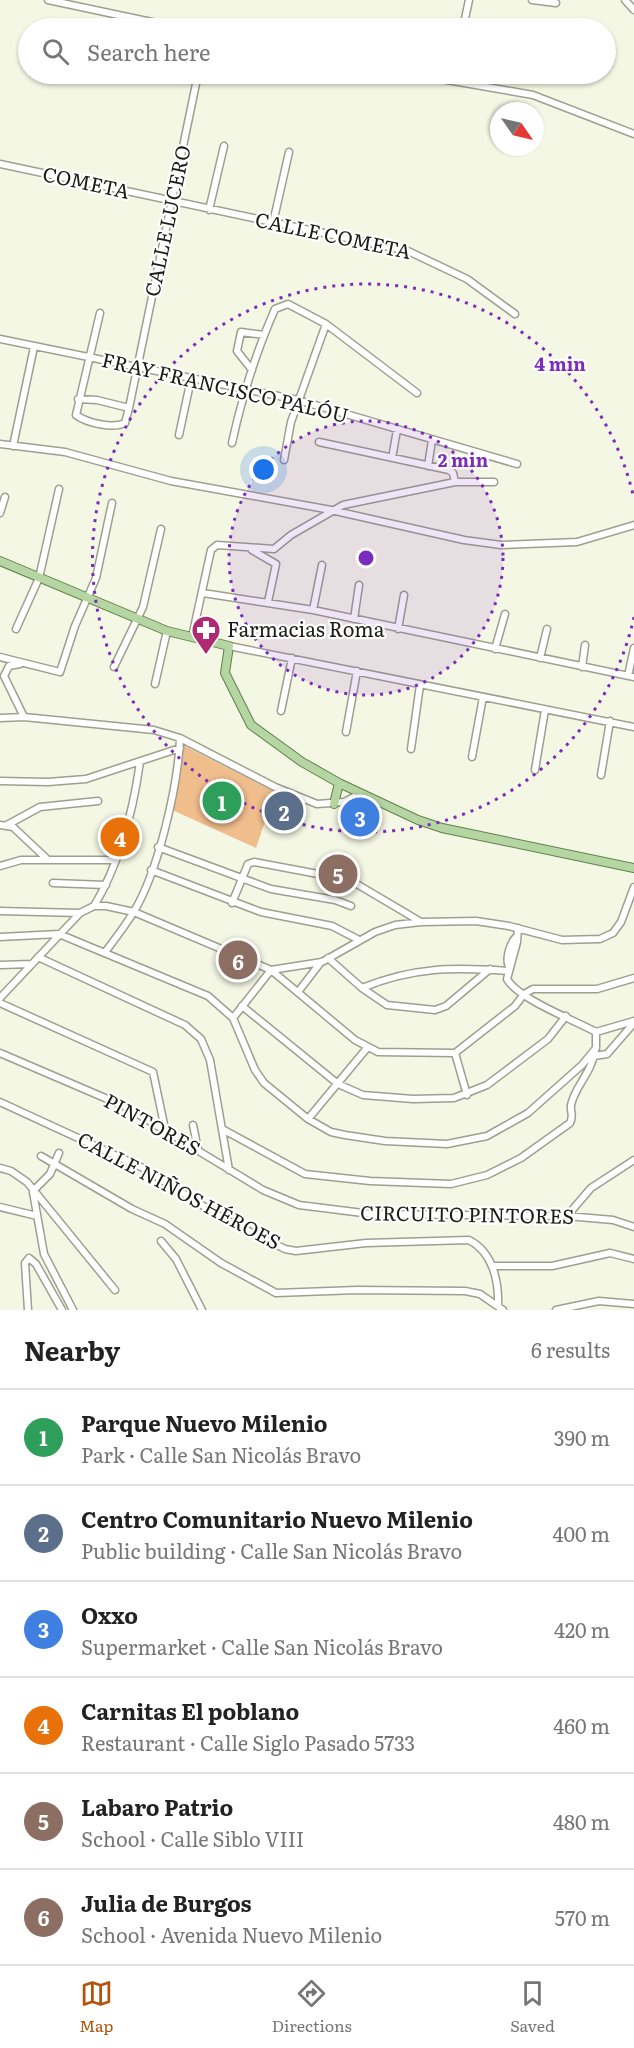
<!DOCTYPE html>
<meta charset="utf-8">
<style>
:root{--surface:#fff;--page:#f6f6f6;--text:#222;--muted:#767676;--line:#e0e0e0;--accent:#b45309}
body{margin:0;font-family:Literata,serif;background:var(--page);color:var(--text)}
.compass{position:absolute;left:490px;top:102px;width:54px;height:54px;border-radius:50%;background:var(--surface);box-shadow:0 2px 4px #0004;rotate:124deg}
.you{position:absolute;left:264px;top:470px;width:21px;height:21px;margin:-15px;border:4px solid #fff;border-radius:50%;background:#1a73e8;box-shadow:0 0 0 9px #1a73e833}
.badge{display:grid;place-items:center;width:39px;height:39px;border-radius:50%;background:var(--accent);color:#fff;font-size:20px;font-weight:700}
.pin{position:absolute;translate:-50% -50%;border:3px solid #fff;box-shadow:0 2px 6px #0006}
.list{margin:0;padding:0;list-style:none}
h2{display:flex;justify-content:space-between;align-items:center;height:78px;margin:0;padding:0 24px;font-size:26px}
h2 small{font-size:20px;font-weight:400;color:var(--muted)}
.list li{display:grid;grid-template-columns:39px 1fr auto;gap:18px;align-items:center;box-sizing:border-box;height:96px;padding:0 24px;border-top:2px solid var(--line)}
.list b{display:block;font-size:22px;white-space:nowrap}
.list p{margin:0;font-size:20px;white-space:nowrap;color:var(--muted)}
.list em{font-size:20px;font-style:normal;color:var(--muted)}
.icon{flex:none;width:33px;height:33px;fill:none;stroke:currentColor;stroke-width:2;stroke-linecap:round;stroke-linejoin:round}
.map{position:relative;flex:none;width:634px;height:1310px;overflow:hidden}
.search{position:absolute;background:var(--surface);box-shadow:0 2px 4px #0004;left:18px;right:18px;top:18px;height:66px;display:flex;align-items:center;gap:15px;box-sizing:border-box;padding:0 21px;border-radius:33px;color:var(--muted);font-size:22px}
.sheet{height:654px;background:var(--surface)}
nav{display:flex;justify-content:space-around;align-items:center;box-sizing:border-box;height:84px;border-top:2px solid var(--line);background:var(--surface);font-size:16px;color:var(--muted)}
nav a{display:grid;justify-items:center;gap:3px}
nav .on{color:var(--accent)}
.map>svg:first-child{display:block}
.green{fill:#f0bd8d}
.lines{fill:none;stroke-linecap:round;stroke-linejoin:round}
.minor-casing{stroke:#9e9f8f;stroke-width:9}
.major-casing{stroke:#608249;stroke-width:10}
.minor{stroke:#fff;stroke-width:6}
.major{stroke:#b5d5a3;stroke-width:8}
.ring{fill:none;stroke:#7b2cbf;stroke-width:3;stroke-dasharray:3 6}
.labels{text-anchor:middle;stroke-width:4.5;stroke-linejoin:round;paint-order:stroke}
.street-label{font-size:20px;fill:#1c1c16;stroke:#fff}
.poi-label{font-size:20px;fill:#1c1c16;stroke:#fff;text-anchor:start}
.centre{fill:#7b2cbf;stroke:#fff;stroke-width:3}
.ring-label{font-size:18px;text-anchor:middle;font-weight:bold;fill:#7b2cbf;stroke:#fff;stroke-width:4.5;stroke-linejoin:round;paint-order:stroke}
</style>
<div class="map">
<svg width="634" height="1310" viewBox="0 0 634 1310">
<rect width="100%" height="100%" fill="#f5f7e5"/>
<!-- green -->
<path class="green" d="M179,743L275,792L256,848L170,809Z"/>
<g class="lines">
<!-- minor casing -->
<g class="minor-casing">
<path id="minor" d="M48,0L180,28
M532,0L556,3
M625,0L634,10
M463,28L469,0
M412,74L533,95L634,134
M0,164L408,251L467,279L515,314
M209,210L224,146
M273,223L289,152
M100,313L76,415C87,423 113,429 125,423L129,408L198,74
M0,339L298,400L517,464
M252,370L237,351L241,332L264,335
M78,399L97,400L129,408
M179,435L191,379
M319,442L449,470L453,473L455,482
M232,443C242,397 256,352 275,309L288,304L326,324L417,393
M0,444L65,452L171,481L331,510L464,540L501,545L577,542L634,525
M13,446L34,347
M392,458L397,430
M284,460L291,422L326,324
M428,466L432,440
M0,513L5,497
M252,550L276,564L268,602
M203,593L313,610L634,677
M313,610L322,565
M354,619L359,585
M16,629L39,578L59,489
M398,629L404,595
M192,637L211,550L217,545L274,549L291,535L343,505L455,482H494
M229,646L634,727
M495,649L505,614
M0,657L60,672L75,626L96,578L112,503
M540,658L547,629
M20,664L9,666L4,676L24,717
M114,667L143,607L161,529
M582,667L585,645
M628,676L634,648
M155,684L167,631
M281,711L292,658
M0,718L24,717L154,730L180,738L275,787L317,804L344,802L360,794
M346,732L357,671
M411,749L420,685
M472,757L483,697
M535,770L545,710
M601,775L610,721
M0,781L48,782L86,779L180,748
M0,825L13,827L47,859
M7,825L40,807L98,801
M158,847L271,889L335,900L351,906
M0,866L21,860H116
M151,870L261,912L332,926L359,940
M53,883L106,885
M232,903L248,864L254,862L350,880L421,922
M94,906C120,863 133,812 140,762
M0,911L80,913
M518,928L517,942L507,979C518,999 574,1020 596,1032
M0,937L59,934L208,996L233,1018L255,1070L264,1083L308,1119L331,1132L345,1135L385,1141L447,1144L487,1136L528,1113L582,1065L596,1048V1032
M106,951C115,939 125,926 133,913C158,873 178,786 180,738
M38,957L185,1025L201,1039L210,1060L229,1170
M328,958L362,988L387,1005L435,1010L446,1006L490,969
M0,965L32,964
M509,967C505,959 510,943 516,937
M362,988C413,967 454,967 508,971
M298,992L321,962
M0,998L80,913L94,906H106L134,912L271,970L322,962L375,932L395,925L421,922L476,921L509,926L562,940L600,939L613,933L621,922L634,887
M0,1003L153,1072L165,1129
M242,1006L338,1084L363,1095L413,1099L454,1098L487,1085L548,1039L566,1016
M233,1018L271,970L355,1040L378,1052L455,1053L515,1006L524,994L533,989H597L634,978
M596,1032L634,1021
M0,1053L126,1107L263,1190L299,1205L371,1214L567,1216L613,1220L634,1227
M455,1053L467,1095
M594,1056L607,1054L634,1023
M0,1102L143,1168L224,1219L285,1249L296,1251L366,1243L469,1240C493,1252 499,1282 498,1306
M308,1119L367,1048
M193,1125L198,1150
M222,1129L305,1174L370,1181L451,1184L487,1175L521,1158L570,1123C574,1116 570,1111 571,1105C575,1086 591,1074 595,1051
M41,1156L132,1209L165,1224L221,1263L276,1293L357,1290L465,1291L480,1294L503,1310
M0,1168L11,1171L27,1182L115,1290
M33,1191L50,1174L59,1153
M33,1192L44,1254L73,1310
M0,1207L37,1216
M567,1216L591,1188L634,1160
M161,1241L176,1259L202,1310
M492,1266H552L610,1253L634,1259
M28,1310L25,1263L29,1258L36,1264L62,1310
M556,1310L599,1301L634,1304"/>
</g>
<!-- major casing -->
<g class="major-casing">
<path id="major" d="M0,561L167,631L229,646L225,673L251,725L302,762L339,783L418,820L442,828L634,868
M334,804L339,783"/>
</g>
<!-- minor -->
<use href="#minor" class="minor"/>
<!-- major -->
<use href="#major" class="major"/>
</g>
<!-- distance rings -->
<circle cx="366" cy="558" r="137" fill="#7b2cbf" fill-opacity=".12"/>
<g class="ring">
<circle cx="366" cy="558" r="137"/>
<path d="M634 617A274 274 0 1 1 634 499"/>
</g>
<!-- icons -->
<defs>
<g id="pharmacy-pin" transform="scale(1.5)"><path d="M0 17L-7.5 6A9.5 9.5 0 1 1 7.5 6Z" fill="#af2a70" stroke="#fff"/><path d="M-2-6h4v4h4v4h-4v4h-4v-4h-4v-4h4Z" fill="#fff"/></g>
</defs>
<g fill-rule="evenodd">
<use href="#pharmacy-pin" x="206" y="630"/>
</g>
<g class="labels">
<!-- street labels -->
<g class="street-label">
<text transform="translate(86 183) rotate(12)" y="7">COMETA</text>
<text transform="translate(168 221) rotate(-78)" y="7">CALLE LUCERO</text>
<text transform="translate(333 236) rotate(12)" y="7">CALLE COMETA</text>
<text transform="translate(225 388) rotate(13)" y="7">FRAY FRANCISCO PALÓU</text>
<text transform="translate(152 1125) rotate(29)" y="7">PINTORES</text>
<text transform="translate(179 1191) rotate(28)" y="7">CALLE NIÑOS HÉROES</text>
<text transform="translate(467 1215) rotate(1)" y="7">CIRCUITO PINTORES</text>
</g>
<!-- poi labels -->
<g class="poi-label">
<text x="227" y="637">Farmacias Roma</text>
</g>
</g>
<circle cx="366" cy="558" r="9" class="centre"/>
<g class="ring-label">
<text x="560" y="371">4 min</text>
<text x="463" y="467">2 min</text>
</g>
</svg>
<svg class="compass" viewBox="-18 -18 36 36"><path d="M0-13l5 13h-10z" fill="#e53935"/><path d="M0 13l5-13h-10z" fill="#767676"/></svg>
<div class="you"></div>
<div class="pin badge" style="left:222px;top:801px;background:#2e9e5b">1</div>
<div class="pin badge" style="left:284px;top:811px;background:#5c6f8a">2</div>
<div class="pin badge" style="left:360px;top:817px;background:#3f7fe0">3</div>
<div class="pin badge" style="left:120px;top:837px;background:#e8710a">4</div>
<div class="pin badge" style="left:338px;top:874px;background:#8d6e63">5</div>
<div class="pin badge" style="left:238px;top:960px;background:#8d6e63">6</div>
<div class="search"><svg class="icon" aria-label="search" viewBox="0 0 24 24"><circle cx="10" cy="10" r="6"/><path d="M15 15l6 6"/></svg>Search here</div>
</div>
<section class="sheet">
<h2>Nearby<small>6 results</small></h2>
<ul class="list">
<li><span class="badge" style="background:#2e9e5b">1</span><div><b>Parque Nuevo Milenio</b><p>Park · Calle San Nicolás Bravo</p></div><em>390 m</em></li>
<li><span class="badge" style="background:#5c6f8a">2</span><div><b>Centro Comunitario Nuevo Milenio</b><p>Public building · Calle San Nicolás Bravo</p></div><em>400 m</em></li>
<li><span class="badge" style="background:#3f7fe0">3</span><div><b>Oxxo</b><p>Supermarket · Calle San Nicolás Bravo</p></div><em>420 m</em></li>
<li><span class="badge" style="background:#e8710a">4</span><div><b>Carnitas El poblano</b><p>Restaurant · Calle Siglo Pasado 5733</p></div><em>460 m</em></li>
<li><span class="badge" style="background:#8d6e63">5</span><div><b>Labaro Patrio</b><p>School · Calle Siblo VIII</p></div><em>480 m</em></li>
<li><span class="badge" style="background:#8d6e63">6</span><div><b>Julia de Burgos</b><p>School · Avenida Nuevo Milenio</p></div><em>570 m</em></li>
</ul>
</section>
<nav>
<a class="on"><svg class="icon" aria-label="map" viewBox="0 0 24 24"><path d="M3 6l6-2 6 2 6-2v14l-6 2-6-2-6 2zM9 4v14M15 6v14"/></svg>Map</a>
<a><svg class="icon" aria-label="directions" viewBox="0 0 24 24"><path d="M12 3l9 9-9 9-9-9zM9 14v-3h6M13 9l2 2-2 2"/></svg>Directions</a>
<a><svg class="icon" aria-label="saved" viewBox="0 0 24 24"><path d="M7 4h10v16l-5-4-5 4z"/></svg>Saved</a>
</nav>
